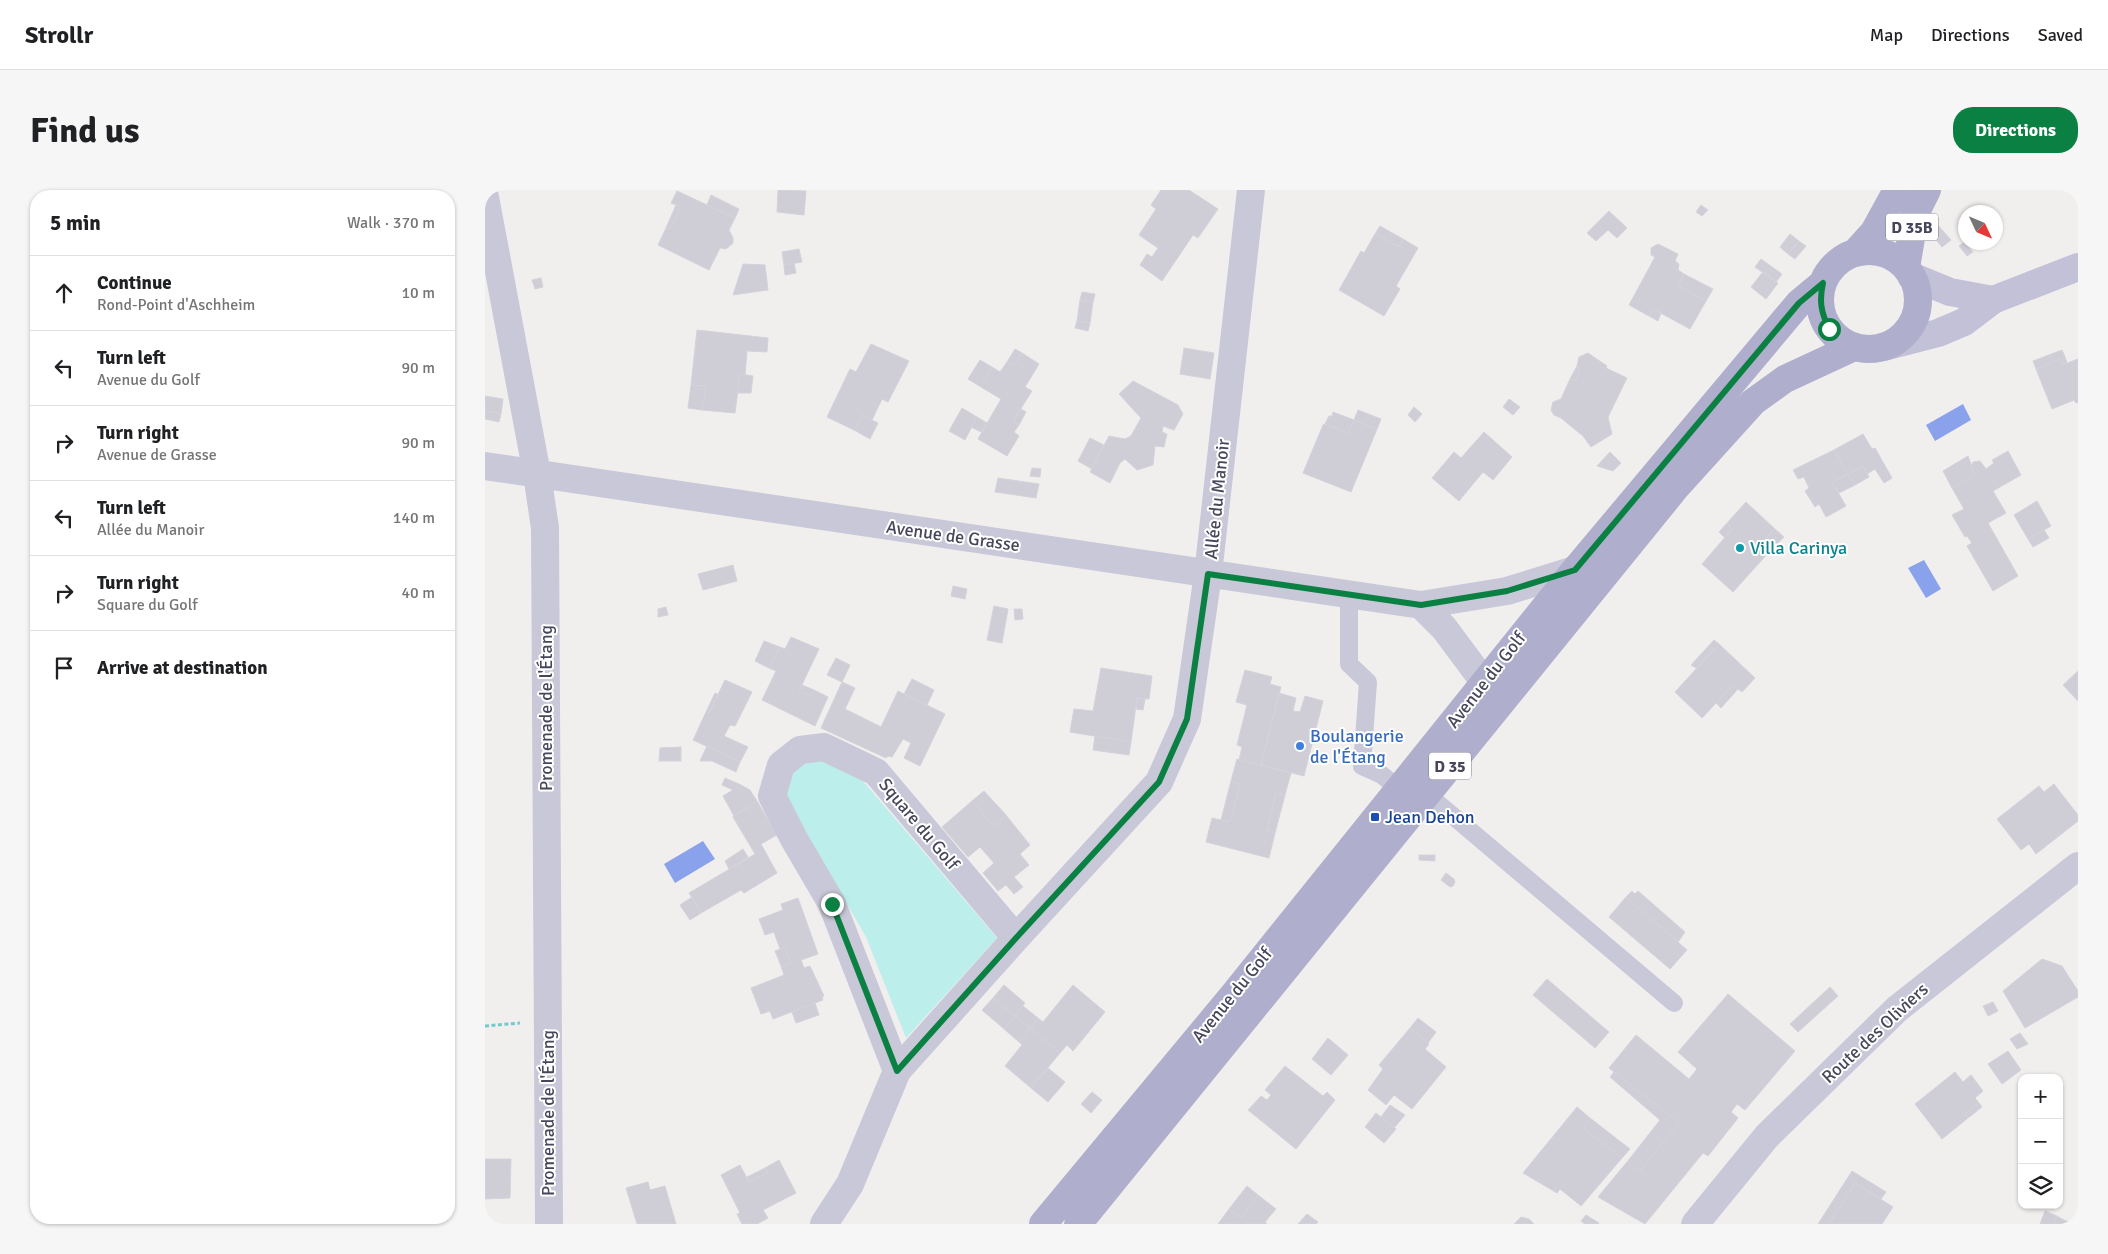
<!DOCTYPE html>
<meta charset="utf-8">
<style>
:root{--surface:#fff;--page:#f6f6f6;--text:#202124;--muted:#757577;--line:#e0e0e0;--accent:#0b8043}
body{margin:0;font-family:Signika,sans-serif;background:var(--page);color:var(--text)}
.controls{position:absolute;right:15px;bottom:15px;display:grid;overflow:hidden;border-radius:10px;box-shadow:0 1px 4px #0004}
.controls button{width:45px;height:45px;display:grid;place-items:center;padding:0;border:0;border-bottom:1px solid var(--line);background:var(--surface);color:var(--text);font:25px sans-serif}
.compass{position:absolute;left:1473px;top:15px;width:45px;height:45px;border-radius:50%;background:var(--surface);box-shadow:0 1px 4px #0004;rotate:134deg}
.stop{position:absolute;width:15px;height:15px;margin:-11px;border:4px solid #0b8043;border-radius:50%;background:#fff}
.stop.end{background:#0b8043;border-color:#fff;box-shadow:0 1px 5px #0008}
.list{margin:0;padding:0;list-style:none}
h2{display:flex;justify-content:space-between;align-items:center;height:65px;margin:0;padding:0 20px;font-size:21px}
h2 small{font-size:16px;font-weight:400;color:var(--muted)}
.list li{display:grid;grid-template-columns:32px 1fr auto;gap:15px;align-items:center;box-sizing:border-box;height:75px;padding:0 20px;border-top:1px solid var(--line)}
.list b{display:block;font-size:19px;white-space:nowrap}
.list p{margin:0;font-size:16px;white-space:nowrap;color:var(--muted)}
.list em{font-size:16px;font-style:normal;color:var(--muted)}
.icon{flex:none;width:28px;height:28px;fill:none;stroke:currentColor;stroke-width:2;stroke-linecap:round;stroke-linejoin:round}
.map{position:relative;flex:none;width:1593px;height:1034px;overflow:hidden;border-radius:20px}
header{display:flex;align-items:center;gap:30px;box-sizing:border-box;height:70px;padding:0 25px;background:var(--surface);border-bottom:1px solid var(--line)}
header strong{font-size:24px}
nav{display:flex;gap:28px;margin-inline-start:auto;font-size:18px}
.intro{display:flex;align-items:center;justify-content:space-between;box-sizing:border-box;height:120px;padding:0 30px}
h1{margin:0;font-size:35px}
.button{padding:12px 22px;border-radius:20px;background:var(--accent);color:#fff;font-size:18px;font-weight:700}
main{display:flex;gap:30px;padding:0 30px}
aside{flex:1;background:var(--surface);border-radius:20px;box-shadow:0 1px 4px #0004}
.map>svg:first-child{display:block}
.green{fill:#bceeeb}
.water{fill:#8aa2eb}
.building{fill:#cfcdd6;stroke:#d4d2da}
.lines{fill:none;stroke-linecap:round;stroke-linejoin:round}
.path{stroke:#75c8cc;stroke-width:3;stroke-dasharray:4 2.5;stroke-linecap:butt}
.lane{stroke:#c8c8d8;stroke-width:18}
.street{stroke:#c8c8d8;stroke-width:28}
.secondary{stroke:#c2c1d7;stroke-width:28}
.primary{stroke:#afaecd;stroke-width:28}
.route{stroke:#0b8043;stroke-width:6}
.culture-dot{fill:#0f9aa8;stroke:#fff;stroke-width:2}
.shop-dot{fill:#3f7fe0;stroke:#fff;stroke-width:2}
.transit-dot{fill:#1a4fb4;stroke:#fff;stroke-width:2}
.labels{text-anchor:middle;stroke-width:4;stroke-linejoin:round;paint-order:stroke}
.shield{fill:#fff;stroke:#7e7e8c;stroke-width:1}
.shield-label{font-size:16px;font-weight:bold;fill:#47465b}
.street-label{font-size:18px;fill:#47465b;stroke:#fff}
.culture-label{font-size:18px;fill:#0d838f;stroke:#fff;text-anchor:start}
.shop-label{font-size:18px;fill:#366cbe;stroke:#fff;text-anchor:start}
.transit-label{font-size:18px;fill:#164399;stroke:#fff;text-anchor:start}
</style>
<header>
<strong>Strollr</strong>
<nav><a>Map</a><a>Directions</a><a>Saved</a></nav>
</header>
<div class="intro"><h1>Find us</h1><a class="button">Directions</a></div>
<main>
<aside>
<h2>5 min<small>Walk · 370 m</small></h2>
<ul class="list">
<li><svg class="icon" aria-label="ahead" viewBox="0 0 24 24"><path d="M12 20V5M6 11l6-6 6 6"/></svg><div><b>Continue</b><p>Rond-Point d'Aschheim</p></div><em>10 m</em></li>
<li><svg class="icon" aria-label="left" viewBox="0 0 24 24"><path d="M17 20v-9H6M10 6l-5 5 5 5"/></svg><div><b>Turn left</b><p>Avenue du Golf</p></div><em>90 m</em></li>
<li><svg class="icon" aria-label="right" viewBox="0 0 24 24"><path d="M7 20v-9h11M14 6l5 5-5 5"/></svg><div><b>Turn right</b><p>Avenue de Grasse</p></div><em>90 m</em></li>
<li><svg class="icon" aria-label="left" viewBox="0 0 24 24"><path d="M17 20v-9H6M10 6l-5 5 5 5"/></svg><div><b>Turn left</b><p>Allée du Manoir</p></div><em>140 m</em></li>
<li><svg class="icon" aria-label="right" viewBox="0 0 24 24"><path d="M7 20v-9h11M14 6l5 5-5 5"/></svg><div><b>Turn right</b><p>Square du Golf</p></div><em>40 m</em></li>
<li><svg class="icon" aria-label="arrive" viewBox="0 0 24 24"><path d="M6 21V4h12l-3 4 3 4H6"/></svg><div><b>Arrive at destination</b></div></li>
</ul>
</aside>
<div class="map">
<svg width="1593" height="1034" viewBox="0 0 1593 1034">
<rect width="100%" height="100%" fill="#f1efee"/>
<!-- green -->
<path class="green" d="M331,567L378,591L512,748L421,848L381,747L298,603L308,574Z"/>
<!-- water -->
<path class="water" d="M1478,214L1486,230L1450,251L1441,235Z
M1439,370L1456,399L1441,408L1423,378Z
M218,651L230,669L190,693L179,674Z"/>
<!-- building -->
<path class="building" d="M293,0L321,1L319,25L292,22Z
M676,0H704L733,19L713,48L708,45L677,91L655,75L662,64L667,67L673,58L654,45L671,19L666,15Z
M192,1L250,28L244,40L248,48V53L241,59L235,58L224,80L173,55L181,38L185,39L196,17L186,13Z
M226,5L254,19L250,28L222,15Z
M191,15L196,17L185,39L181,38Z
M1216,15L1223,20L1217,26L1211,22Z
M1124,21L1142,38L1132,48L1123,40L1111,51L1102,43Z
M1451,33L1466,50L1457,57L1443,40Z
M895,36L918,49L914,57L890,44Z
M890,44L914,57L918,49L933,58L911,96L915,99L899,126L854,100L876,61L879,63Z
M1305,44L1314,51L1303,64L1295,57Z
M1314,51L1321,56L1310,69L1303,64Z
M1479,52L1488,62L1482,66L1474,56Z
M1173,54L1193,64L1190,71L1194,74L1193,80L1199,84L1193,96L1221,111L1205,139L1168,119L1164,126L1144,115L1170,67L1166,65V58Z
M314,59L317,72L299,75L297,62Z
M1276,69L1297,84L1291,92L1270,77Z
M309,73L311,83L300,85L299,75Z
M258,74L280,75L283,100L248,105Z
M1279,82L1293,93L1281,109L1266,97L1277,83Z
M1199,84L1228,99L1221,111L1193,96Z
M56,88L58,97L50,99L47,90Z
M597,102L610,104L608,112L595,110Z
M595,110L608,112L605,133L592,131Z
M1168,119L1176,123L1173,131L1164,126Z
M592,131L605,133L603,141L590,138Z
M212,140L283,148L282,162L262,161L260,185L255,184L250,223L217,220L221,196L206,195Z
M386,154L424,171L403,212L397,209L387,230L377,225L369,240L342,227L365,179L371,182Z
M699,158L729,163L725,189L695,184Z
M530,159L537,163L529,176L522,172Z
M1577,160L1582,172L1577,175L1575,169L1551,179L1548,171Z
M537,163L554,174L540,197L547,201L528,231L534,235L529,242L534,246L522,266L493,249L516,209L496,197L507,177L515,182L522,172L529,176Z
M1103,163L1122,176L1121,178L1142,188L1123,227L1127,244L1106,257L1098,246L1076,228L1069,225L1066,220L1068,212L1076,209L1085,189L1090,191L1095,180L1092,176L1094,167Z
M1575,169L1577,175L1593,169V212L1591,213L1589,210L1567,219L1551,179Z
M495,170L507,177L496,197L483,189Z
M1092,176L1095,180L1090,191L1085,189Z
M255,184L268,186L266,203H252Z
M648,191L693,215L698,224L689,240L678,236L677,242L682,244L679,257L670,256L668,275L652,280L640,269L635,273L625,293L605,282L624,246L640,249L646,246L656,228L634,204Z
M206,195L221,196L217,220L203,218Z
M0,206L18,209L16,224L0,221Z
M1024,209L1035,217L1028,225L1018,217Z
M929,217L937,224L930,232L923,225Z
M477,218L492,227L480,250L464,241Z
M536,219L541,222L534,235L528,231Z
M873,220L896,229L892,239L869,230Z
M0,221L16,224L14,232L0,229Z
M848,222L869,230L863,243L840,234L844,226H847Z
M377,225L393,233L385,249L369,240Z
M492,227L502,233L496,242L486,237Z
M869,230L892,239L866,302L818,283L838,235L840,234L863,243Z
M999,242L1027,267L1008,290L998,282L974,311L947,288L969,262L976,268Z
M1378,244L1387,259L1390,258L1407,288L1399,293L1390,279L1382,284L1378,276L1363,284L1349,260Z
M605,248L619,255L607,279L593,271Z
M1349,260L1363,284L1347,292L1361,316L1341,327L1334,314L1330,317L1320,301L1324,298L1319,287L1313,289L1308,280Z
M1523,261L1536,285L1508,301L1521,323L1503,333L1533,386L1508,401L1482,356L1487,353L1482,346L1480,347L1467,325L1479,319L1467,298L1490,285L1486,278L1488,272L1495,271L1501,279L1509,273L1507,270Z
M1125,262L1136,273L1128,281L1112,276Z
M1483,266L1490,285L1467,298L1458,281Z
M1378,276L1384,287L1370,295L1363,284Z
M547,278L556,279L555,287L545,286Z
M1363,284L1370,295L1354,303L1347,292Z
M513,288L554,294L551,308L510,302Z
M1552,311L1566,336L1543,349L1529,325Z
M1261,312L1290,339L1275,354L1284,362L1248,402L1217,374L1247,339L1242,333Z
M1242,333L1247,339L1239,347L1234,342Z
M1290,339L1299,347L1284,362L1275,354Z
M1559,340L1564,348L1548,357L1543,349Z
M248,375L252,391L218,400L213,384Z
M468,396L482,399L480,409L466,406Z
M509,416L523,419L517,453L502,450Z
M181,417L183,425L173,427V419Z
M529,419H537L538,429L530,430Z
M306,447L334,459L314,501L326,506L329,500L343,507L330,536L277,510L291,481L284,478L295,457L300,459Z
M1229,450L1234,454L1211,478L1206,475Z
M279,451L295,457L284,478L270,471Z
M1234,454L1270,488L1257,502L1248,495L1217,528L1190,502Z
M351,468L365,475L357,492L342,485Z
M616,478L667,486L664,509L652,508L646,552L585,542L589,519L608,521Z
M760,480L787,487L785,494L796,497L776,575L754,570L757,557L752,555L762,515L751,512Z
M1593,481V511L1578,495Z
M427,489L449,500L442,515L419,504Z
M240,490L267,502L250,536L245,535L239,546L263,557L255,572L208,550L221,522L224,523Z
M357,492L370,498L360,519L396,537L413,501L460,524L435,576L419,568L426,553L418,549L407,567L403,566L401,568L336,538Z
M317,495L329,500L326,506L314,501Z
M1248,495L1253,499L1236,518L1231,513Z
M230,503L234,505L224,523L221,522Z
M794,503L811,508L808,521L815,522L820,506L838,511L819,586L776,575Z
M652,508L660,509L658,520L651,519Z
M610,546L646,552L644,565L608,560Z
M222,556L255,572L251,582L227,571H215Z
M196,557V571H174L175,558Z
M752,569L806,583L800,605L791,603L782,641L790,643L784,668L721,652L727,628L745,632L755,594L746,591Z
M240,588L256,595L248,600L237,595Z
M746,591L755,594L745,632L736,630Z
M1569,594L1593,625V631L1551,664L1544,654L1536,660L1512,629L1554,596L1559,602Z
M256,595L265,600L272,611L249,626L238,606Z
M499,601L521,625L509,636L487,611Z
M791,603L800,605L790,643L782,641Z
M272,611L292,645L276,654L292,683L259,703L256,700L216,723L204,703L270,664L248,627Z
M487,611L509,636L521,625L545,655L535,664L544,675L529,687L538,697L529,704L521,695L513,701L498,683L509,673L495,657L483,667L457,637Z
M258,659L263,667L244,679L240,671Z
M934,665H950V671L934,670Z
M961,683L969,689L970,692L968,696L965,697L956,690Z
M1147,701L1150,704L1153,701L1200,742L1193,752L1141,707Z
M207,707L216,723L205,730L195,715Z
M1141,707L1202,760L1185,779L1124,727Z
M313,708L333,764L316,770L319,778L325,776L339,806L337,807L338,810L288,829L285,821L276,824L266,798L299,785L296,776L306,773L300,757L295,759L289,742L280,745L274,729L298,720L296,714Z
M300,757L306,773L296,776L290,761Z
M1557,769L1577,776L1593,801V807L1540,838L1518,801Z
M1062,789L1124,842L1110,858L1048,805Z
M519,795L540,813L530,826L508,808Z
M588,795L620,822L588,861L582,855L575,863L545,838L553,828L558,832Z
M1345,797L1353,806L1313,842L1305,834Z
M1243,804L1310,861L1260,920L1252,914L1246,922L1253,928L1223,966L1218,963L1160,1034L1113,1007L1142,972L1154,982L1194,933L1124,878L1151,845L1204,889L1212,879L1193,862Z
M508,808L530,826L519,839L497,820Z
M1508,812L1513,821L1503,826L1498,816Z
M330,813L334,825L311,833L307,822Z
M538,816L553,828L545,838L530,826Z
M530,826L545,838L534,852L519,839Z
M933,828L951,842L943,853L925,838Z
M545,838L575,863L546,898L520,876L537,855L534,852Z
M925,838L944,854L940,859L961,877L927,919L909,905L901,915L883,900L898,879L894,875Z
M1535,843L1543,854L1532,859L1525,849Z
M843,848L863,865L846,885L827,869Z
M1523,861L1536,880L1517,894L1503,874Z
M800,876L838,906L842,902L850,910L811,959L763,920L776,906L782,910L786,905L780,900Z
M563,878L580,892L563,912L546,898Z
M1129,882L1194,933L1154,982L1142,972L1175,930L1125,887Z
M1470,882L1478,892L1486,885L1498,901L1490,908L1494,913L1480,924L1483,928L1457,949L1430,914Z
M607,902L617,910L606,923L596,914Z
M1494,913L1497,917L1483,928L1480,924Z
M905,915L920,925L909,938L896,927Z
M1092,917L1105,928L1098,938L1137,968L1096,1016L1075,999L1072,1003L1038,983Z
M891,923L911,939L899,953L880,937Z
M1105,928L1145,959L1137,968L1098,938Z
M0,969H26L25,1008L0,1009Z
M294,970L311,1003L278,1020L283,1028L272,1034H257L252,1024L255,1023L236,985L255,975L264,992L283,983L280,978Z
M280,978L283,983L264,992L262,987Z
M1367,981L1401,1002L1396,1009L1370,993L1344,1034H1333Z
M163,992L165,1000L180,996L191,1034H152L141,998Z
M1370,993L1408,1017L1397,1034H1344Z
M762,996L773,1005L756,1028L744,1019Z
M773,1005L791,1019L780,1032L782,1034H733L744,1019L756,1028Z
M1560,1021L1572,1026L1568,1034H1555Z
M822,1024L833,1032L831,1034H813Z
M1101,1025L1114,1033L1113,1034H1100L1096,1031Z
M1572,1026L1577,1029L1588,1034H1568Z
M1036,1027L1044,1029L1049,1034H1029Z"/>
<g class="lines">
<!-- path -->
<path class="path" d="M0,836L35,833"/>
<!-- lane -->
<path class="lane" d="M864,403V474L883,492L877,576L897,585L914,599
M942,604L1189,813"/>
<!-- street -->
<path class="street" d="M0,7L52,284L60,338L64,1034
M0,276L936,415L1022,401L1090,380
M936,415L959,438L994,485L1001,490
M412,881L347,714L309,649L287,606L296,575L315,560L339,557L391,582L531,748
M339,1034L365,994L412,881L531,748L674,592L702,529L723,384L766,0
M1210,1034L1282,946L1412,819L1593,676"/>
<!-- secondary -->
<path class="secondary" d="M1426,86L1465,102L1508,110
M1399,157L1453,143L1479,132L1508,110L1593,77"/>
<!-- primary -->
<path class="primary" d="M1335 110a49 49 0 1 1 98 0a49 49 0 1 1-98 0Z
M1370,63L1389,42L1412,0
M1421,78L1430,24L1442,0
M558,1034L750,803L1090,380L1314,113L1338,93
M593,1034L1192,296L1268,212L1300,189L1369,157"/>
</g>
<g class="lines">
<!-- route -->
<path class="route" d="M347,714L412,881L531,748L674,592L702,529L723,384L936,415L1022,401L1090,380L1314,113L1338,93C1334,111 1336,122 1344,139"/>
</g>
<!-- markers -->
<circle class="culture-dot" cx="1255" cy="358" r="5"/>
<circle class="shop-dot" cx="815" cy="556" r="5"/>
<rect class="transit-dot" x="885" y="622" width="10" height="10" rx="2.5"/>
<g class="labels">
<!-- shield labels -->
<g class="shield">
<rect x="1401" y="23.5" width="52" height="27" rx="4"/>
<rect x="944" y="562.5" width="42" height="27" rx="4"/>
</g>
<g class="shield-label">
<text x="1427" y="43">D 35B</text>
<text x="965" y="582">D 35</text>
</g>
<!-- street labels -->
<g class="street-label">
<text transform="translate(732 309) rotate(-84)" y="6">Allée du Manoir</text>
<text transform="translate(468 346) rotate(8)" y="6">Avenue de Grasse</text>
<text transform="translate(1001 490) rotate(-52)" y="6">Avenue du Golf</text>
<text transform="translate(61 518) rotate(-90)" y="6">Promenade de l'Étang</text>
<text transform="translate(434 634) rotate(50)" y="6">Square du Golf</text>
<text transform="translate(747 805) rotate(-51)" y="6">Avenue du Golf</text>
<text transform="translate(1390 843) rotate(-43)" y="6">Route des Oliviers</text>
<text transform="translate(63 923) rotate(-90)" y="6">Promenade de l'Étang</text>
</g>
<!-- culture labels -->
<g class="culture-label">
<text x="1265" y="364">Villa Carinya</text>
</g>
<!-- shop labels -->
<g class="shop-label">
<text x="825" y="552">Boulangerie<tspan x="825" dy="21">de l'Étang</tspan></text>
</g>
<!-- transit labels -->
<g class="transit-label">
<text x="900" y="633">Jean Dehon</text>
</g>
</g>
</svg>
<div class="controls">
<button>+</button>
<button>−</button>
<button><svg class="icon" aria-label="layers" viewBox="0 0 24 24"><path d="M12 4l9 5-9 5-9-5zM3 14l9 5 9-5"/></svg></button>
</div>
<svg class="compass" viewBox="-18 -18 36 36"><path d="M0-13l5 13h-10z" fill="#e53935"/><path d="M0 13l5-13h-10z" fill="#757577"/></svg>
<div class="stop" style="left:1344px;top:139px"></div>
<div class="stop end" style="left:347px;top:714px"></div>
</div>
</main>
